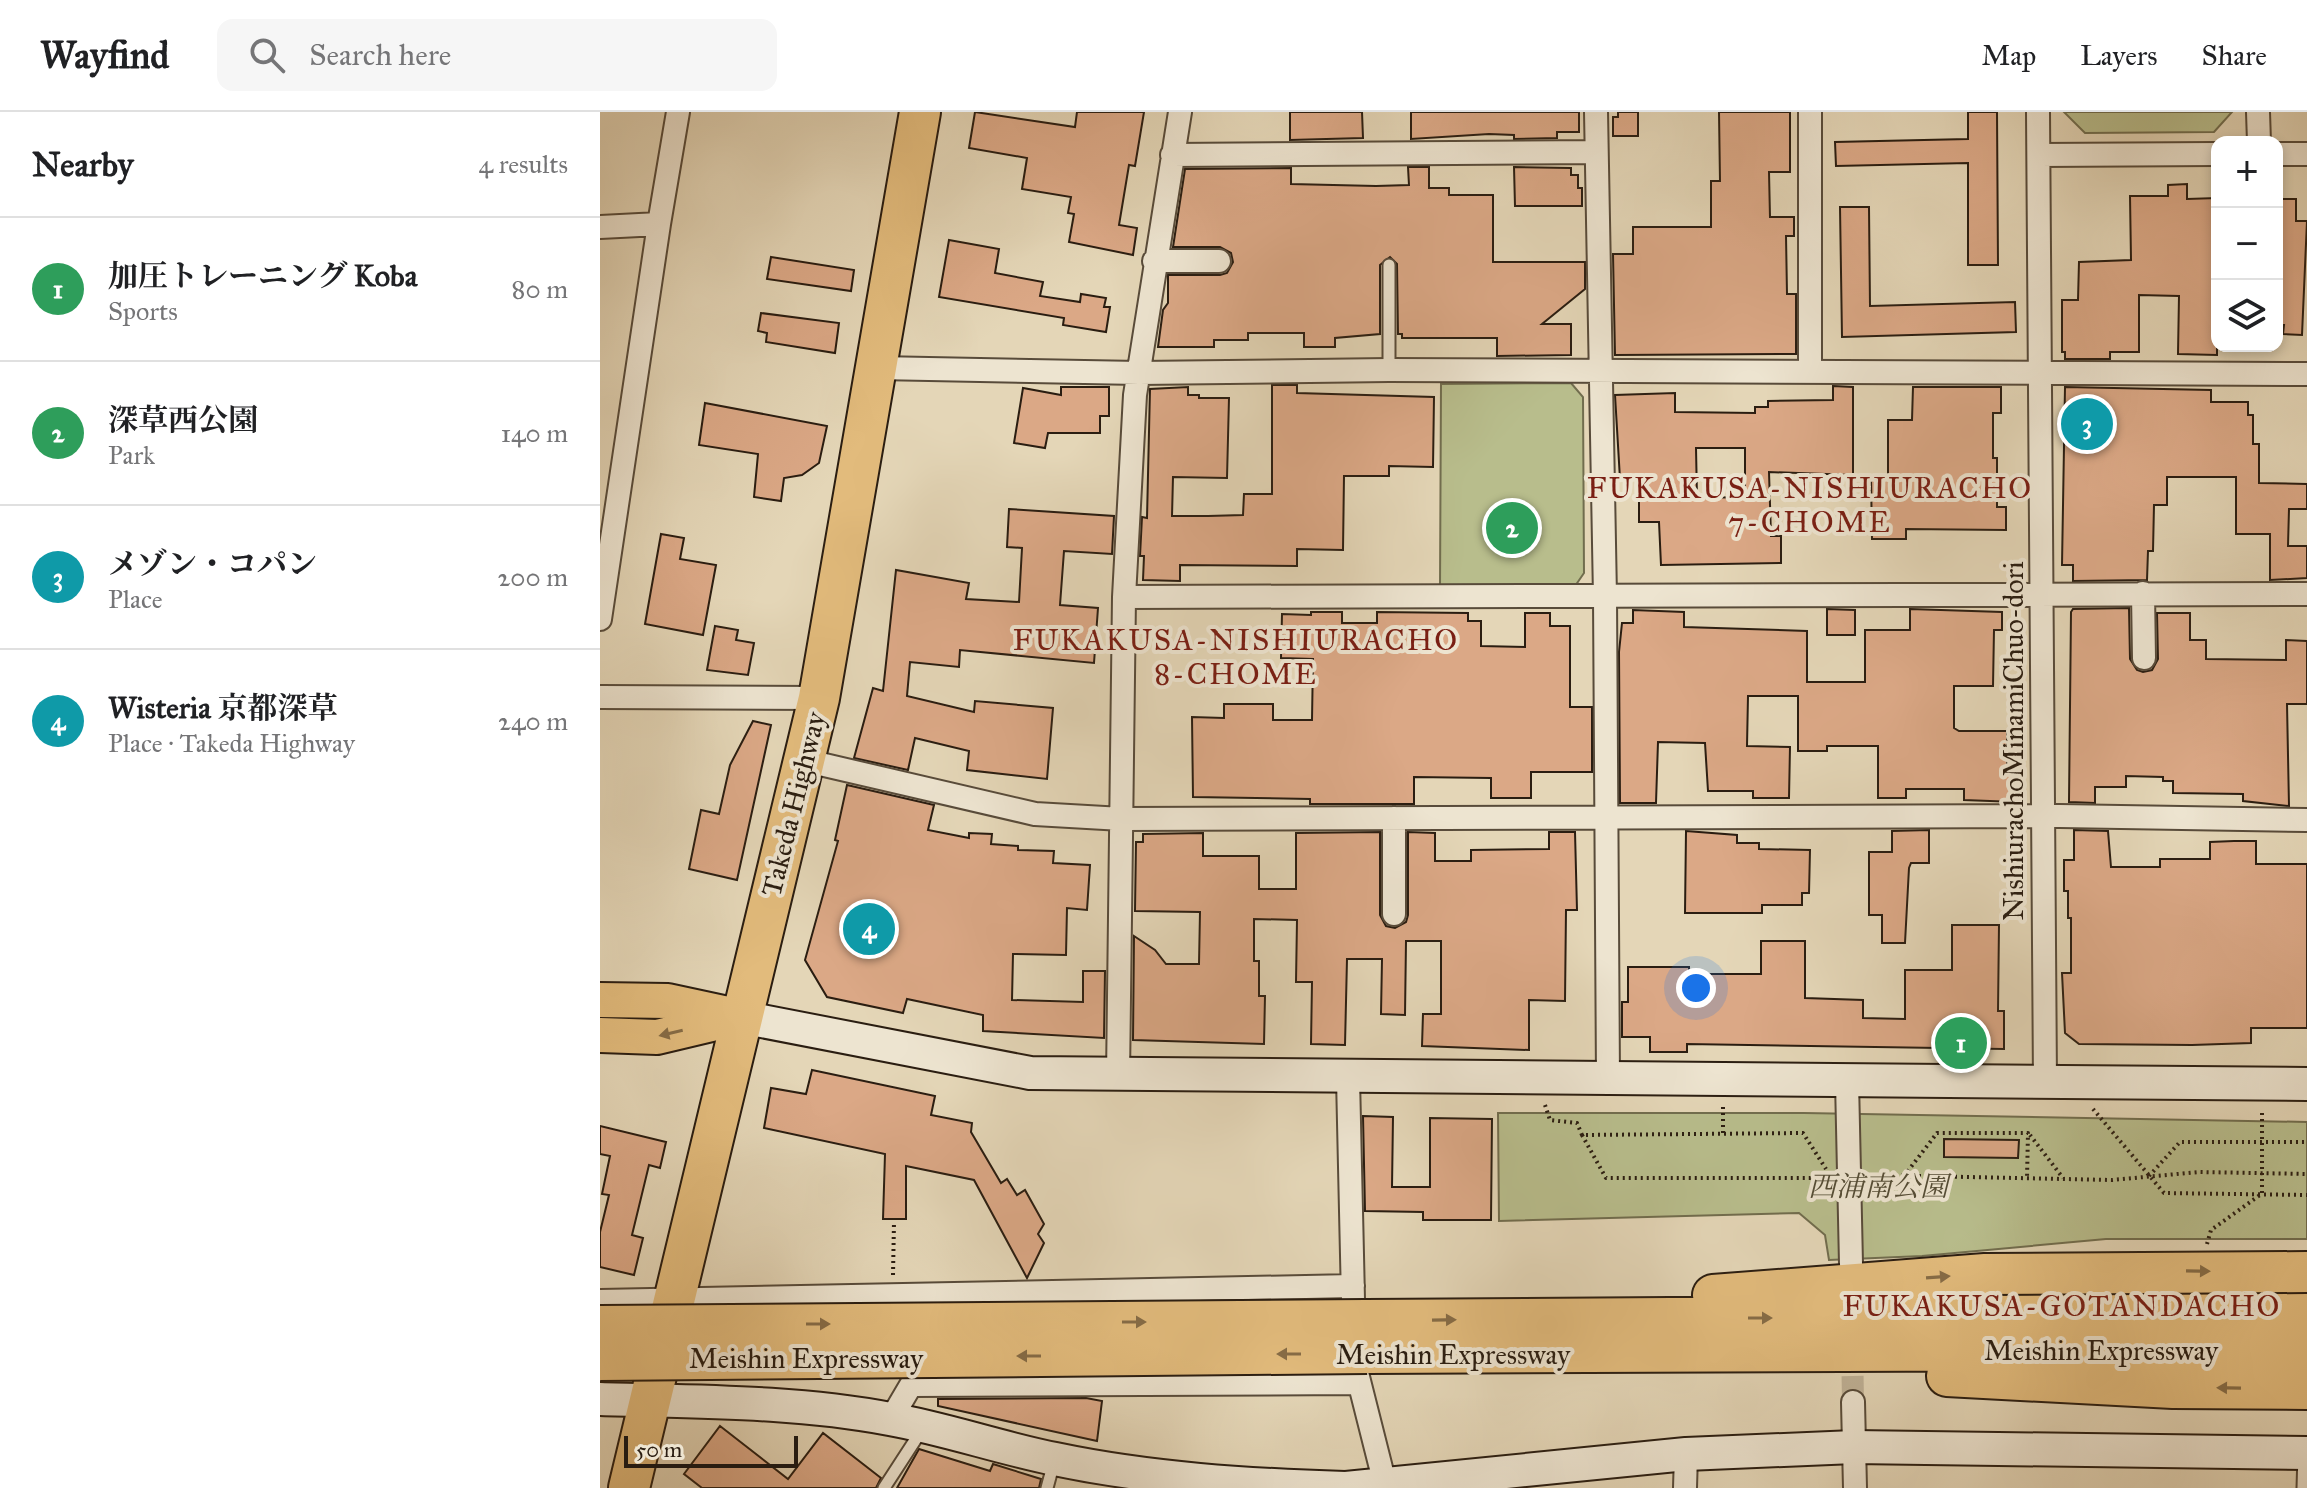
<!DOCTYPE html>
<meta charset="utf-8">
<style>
:root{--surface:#fff;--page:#f6f6f6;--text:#202124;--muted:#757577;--line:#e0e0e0;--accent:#d93025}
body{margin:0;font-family:"IM FELL Great Primer","Noto Serif JP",serif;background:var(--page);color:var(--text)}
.controls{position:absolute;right:24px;top:24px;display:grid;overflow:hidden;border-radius:16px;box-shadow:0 4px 12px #0003}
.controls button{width:72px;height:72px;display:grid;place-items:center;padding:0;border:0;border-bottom:2px solid var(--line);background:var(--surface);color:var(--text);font:40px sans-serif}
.scale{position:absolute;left:24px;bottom:20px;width:174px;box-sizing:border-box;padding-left:8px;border:4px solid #2a1d11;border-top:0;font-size:22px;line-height:28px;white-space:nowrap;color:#2a1d11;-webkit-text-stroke:6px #ede4d0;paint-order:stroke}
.you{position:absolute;left:1096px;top:876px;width:28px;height:28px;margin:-20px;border:6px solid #fff;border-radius:50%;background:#1a73e8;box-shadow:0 0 0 12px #1a73e833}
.badge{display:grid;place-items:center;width:52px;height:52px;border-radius:50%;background:var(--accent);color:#fff;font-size:26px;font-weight:700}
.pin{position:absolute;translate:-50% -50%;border:4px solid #fff;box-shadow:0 2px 8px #0006}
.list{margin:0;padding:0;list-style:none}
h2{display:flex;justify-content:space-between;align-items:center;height:104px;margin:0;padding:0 32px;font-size:34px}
h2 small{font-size:26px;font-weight:400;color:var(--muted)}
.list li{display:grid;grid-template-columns:52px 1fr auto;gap:24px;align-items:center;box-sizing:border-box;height:144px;padding:0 32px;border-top:2px solid var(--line)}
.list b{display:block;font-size:30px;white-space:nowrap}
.list p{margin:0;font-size:26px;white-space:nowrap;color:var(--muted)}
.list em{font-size:26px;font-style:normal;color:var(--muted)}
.icon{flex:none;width:44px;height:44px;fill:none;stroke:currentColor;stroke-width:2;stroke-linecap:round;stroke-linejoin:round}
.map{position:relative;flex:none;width:1707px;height:1376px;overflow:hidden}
header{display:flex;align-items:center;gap:48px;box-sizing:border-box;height:112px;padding:0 40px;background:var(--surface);border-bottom:2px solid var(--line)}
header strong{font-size:38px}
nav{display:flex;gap:44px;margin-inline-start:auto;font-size:28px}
.search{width:560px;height:72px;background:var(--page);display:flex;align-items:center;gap:20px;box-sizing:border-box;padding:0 28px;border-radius:16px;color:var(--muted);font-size:30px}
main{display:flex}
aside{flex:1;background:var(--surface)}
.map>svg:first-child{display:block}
.green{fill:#b8bd8c;stroke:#716d4e;stroke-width:2}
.building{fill:#dba886;stroke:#2a1d11;stroke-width:2;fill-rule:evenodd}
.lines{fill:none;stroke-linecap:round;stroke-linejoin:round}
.street-tunnel{stroke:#bfb196;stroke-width:22;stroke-dasharray:22 11;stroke-linecap:butt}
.lane-casing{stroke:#584b3a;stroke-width:15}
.street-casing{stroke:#584b3a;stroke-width:26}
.secondary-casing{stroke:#2a1d11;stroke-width:36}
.primary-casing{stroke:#2a1d11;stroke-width:38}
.highway-casing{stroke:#2a1d11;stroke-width:44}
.path{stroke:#2a1d11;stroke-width:4;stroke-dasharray:2 4;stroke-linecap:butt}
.lane{stroke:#ede4d0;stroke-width:11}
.street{stroke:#ede4d0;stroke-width:22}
.secondary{stroke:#ede4d0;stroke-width:32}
.primary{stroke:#e2bb7c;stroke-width:34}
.highway{stroke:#e2bb7c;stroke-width:40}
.highway-bridge-casing{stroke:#2a1d11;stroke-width:44;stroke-linecap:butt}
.highway-bridge{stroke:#e2bb7c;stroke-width:40}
.oneway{fill:#866c46}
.labels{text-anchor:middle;stroke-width:8;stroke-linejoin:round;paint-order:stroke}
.street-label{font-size:28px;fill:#2a1d11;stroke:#ede4d0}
.park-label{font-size:28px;font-style:italic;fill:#554d36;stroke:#ede4d0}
.neighbourhood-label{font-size:30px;letter-spacing:2px;fill:#7a1f14;stroke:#ede4d0}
</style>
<header>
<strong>Wayfind</strong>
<div class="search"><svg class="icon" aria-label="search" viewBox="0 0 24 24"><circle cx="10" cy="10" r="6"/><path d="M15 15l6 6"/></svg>Search here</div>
<nav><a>Map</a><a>Layers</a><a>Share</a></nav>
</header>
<main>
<aside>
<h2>Nearby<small>4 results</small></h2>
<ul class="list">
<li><span class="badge" style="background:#2e9e5b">1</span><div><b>加圧トレーニング Koba</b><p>Sports</p></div><em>80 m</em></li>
<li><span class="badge" style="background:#2e9e5b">2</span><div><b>深草西公園</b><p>Park</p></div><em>140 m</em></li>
<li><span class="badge" style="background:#0f9aa8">3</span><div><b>メゾン・コパン</b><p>Place</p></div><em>200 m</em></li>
<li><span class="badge" style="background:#0f9aa8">4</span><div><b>Wisteria 京都深草</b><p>Place · Takeda Highway</p></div><em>240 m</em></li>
</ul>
</aside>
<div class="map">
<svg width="1707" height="1376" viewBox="0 0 1707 1376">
<rect width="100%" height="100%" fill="#e4d6b7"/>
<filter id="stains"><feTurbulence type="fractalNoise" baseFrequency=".0025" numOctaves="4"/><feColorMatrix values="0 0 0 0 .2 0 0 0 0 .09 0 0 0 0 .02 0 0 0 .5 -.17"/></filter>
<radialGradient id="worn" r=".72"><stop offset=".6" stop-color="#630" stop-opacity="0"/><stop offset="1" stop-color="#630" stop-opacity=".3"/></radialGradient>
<!-- green -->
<path class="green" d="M1464,0H1632L1614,20L1485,21Z
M971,271L983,285L984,461L973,477L840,476L841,272Z
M898,1001H1204L1707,1010V1127H1506L1322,1144L1229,1148L1225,1123L1199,1101L899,1109Z"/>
<!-- building -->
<path class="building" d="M375,0L475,15L477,0H544L535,54L529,53L519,113L537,116L533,143L469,130L474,102L468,101L471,85L422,77L427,46L369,36Z
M690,0H762L763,26L690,28Z
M811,0H979V20H957V26L914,27V23L889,22L811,27Z
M1018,0H1038V24H1013V5H1018Z
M1119,0H1190V60H1169L1170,105H1194V124H1186L1187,182H1196V242L1015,243L1013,142H1033V115H1111V69H1120Z
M1368,0H1397L1398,153H1368V51L1236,54L1235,30L1368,27Z
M808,55H829V76H849V83H893V150H985V177L942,212H971V243L897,244V226H802V222H798L797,152L790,145L780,153V222L735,226V235H704V221H648V228H614V235H558L563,198L568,191V163H620L627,161L633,150L631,141L620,135H573L585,57L691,56V72L776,74L809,73Z
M914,55L971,56V63H978V76H982V94H915Z
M1587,72V87L1617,86V243L1578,242L1579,184L1539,183V240H1510V247H1465V240H1462V188H1478L1479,150L1531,148L1530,84H1568V73Z
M1677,87H1696V109H1707L1702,223L1683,222L1684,213H1677Z
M1240,95H1269L1270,194L1415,190L1416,220L1242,225Z
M349,128L399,137L395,161L443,170L440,184L480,190L481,182L506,186L504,195H510L506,220L463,213L464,206L339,185Z
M171,145L254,158L251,179L167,167Z
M161,201L239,211L235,241L166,230L167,221L158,219Z
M672,273H697V281L834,285L833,355L789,354V364H744L743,438L697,437V454L580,453V469L543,468L544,444H540L542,405L547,406L550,277L588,275V283H599V286H629L627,366L573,365L572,404H608L643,403L644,382H672Z
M1233,274L1253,275V363L1169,360L1171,424H1181V451L1061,453L1059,410H1039V367H1020L1015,283L1075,281V300L1155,301V295H1168V289L1233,288ZM1096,336H1145V385L1097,386Z
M461,275H509V304H500V321H448L445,336L414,331L423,276L461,283Z
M1313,275H1401V301H1393V346H1397V395H1406V418L1306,417V427H1272L1271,365H1288V308H1312Z
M1465,275L1611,278V290H1648V303H1653V332H1659V371L1707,372V397H1689L1688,434H1707V466L1670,468V422H1636V365H1567V393H1554L1553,439H1548L1547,468L1473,469V453H1462Z
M105,291L227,314L219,351L202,363L184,366L181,389L154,385L158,342L99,333Z
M409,397L514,404L512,442L464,439L460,493L498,496L494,551L360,538L359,555L310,550L307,584L374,600L375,589L453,596L447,667L367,658L369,639L315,626L308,658L254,646L273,576L283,579L296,458L369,471L366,487L419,490L422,436L407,435Z
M61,422L84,426L80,447L116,453L103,523L45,512Z
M1529,496L1530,547L1537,558L1543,560L1552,558L1558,547L1557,501H1590V528H1606V547L1686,548V528L1707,529V592H1687L1689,694L1643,689V682L1573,681V669H1563V665L1526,664V675H1495V691L1469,690L1471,500L1473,497Z
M1227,497L1255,498V523H1227Z
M1310,497L1402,500V518H1394L1393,574H1354V616L1359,619H1407V656H1418L1416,690L1364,688V677H1306V686H1278V634H1227V639H1198V584H1148L1147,634L1190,635L1189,686H1153V679H1108L1105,631L1058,630L1056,691H1020L1019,540L1022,511H1033V498L1084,500V515L1207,519V570H1265V518H1310Z
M711,500H742V511H777V500L868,501V509H881V534L925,535V501H950V514H970V595H992V660H931V686H891V666L814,665V692H710V687L593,685L592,605L624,606V592H673V608H712L713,547L681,546L682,502L711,503Z
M115,514L138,518L136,528L154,531L148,563L107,558Z
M153,609L171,613L137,768L89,757L101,698L119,702L130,653Z
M247,673L334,693L328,718L369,726V721L392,722L391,732L418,734V738L454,739L453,751L490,753L487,798L467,796L466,843L413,842L412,888L483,890V859H505L504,926L383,919V903L307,887L303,901L227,885L205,848L238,729L235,728Z
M1329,718V751H1311L1309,756L1305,831H1282V803H1269V740H1292V719Z
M1474,718L1508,719L1511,755H1560V747H1610V730L1634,729H1656V752H1707V916H1651V931L1592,933L1479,932L1465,921L1462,861H1471V806H1468V779H1464V748H1474Z
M1086,719L1137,723V731H1159V737L1210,738L1209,781H1202V793H1162V801H1085Z
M780,720V803L786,814L795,816L806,810L808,803V720L835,721V749H871V738L949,737V720H975L977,798H966L965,889L929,888V938L822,934L823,902H841V829H806L805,903L781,902L782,847H747L745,933L711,932L712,870H696L697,808L654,807V849H659V884H665L664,932L533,928L534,824L555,838L566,852H599L600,800L535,799L536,730H543V722L603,721V744H659V777H696V721Z
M1352,813H1399L1398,899H1404V937L1087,932V940H1050V925H1022V890H1028V855H1089V862H1161V829H1205V886L1263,888V906L1305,907V858H1352Z
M212,958L335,984L331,1003L372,1011L371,1020L401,1071L407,1067L417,1083L425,1078L444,1112L438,1122L444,1131L427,1166L374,1068L306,1054V1107H283L285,1042L164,1016L171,976L206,982Z
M763,1004L793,1005L792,1075H830V1006L892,1007L891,1108H823V1100L765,1099Z
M0,1014L66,1030L60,1056L49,1053L32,1123L43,1126L34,1163L0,1155V1120L9,1083L2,1082L10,1044L0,1042Z
M1344,1027L1419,1028L1418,1046L1344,1045Z
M486,1286L502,1289L497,1329L338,1294V1287Z
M120,1314L188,1367L223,1321L281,1366L276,1376H102L84,1362Z
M319,1337L390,1359L393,1352L441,1367L439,1376H297Z"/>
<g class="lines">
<!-- street-tunnel -->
<path class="street-tunnel" d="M1252,1231L1253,1290"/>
<!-- lane casing -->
<g class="lane-casing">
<path id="lane" d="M789,153V258
M284,1376L323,1316
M447,1376L454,1350
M1703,1376L1704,1342"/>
</g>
<!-- street casing -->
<g class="street-casing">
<path id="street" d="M996,0L1005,485L1008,968
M1210,0V260
M1438,0L1445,970
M1658,0L1659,30
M1677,42H1707
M572,43L996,40
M1439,43L1617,42
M0,115L59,112L78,0
M554,149H619
M278,256L539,261L789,258L1707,262
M1543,481L1544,546
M524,485L1707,482
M0,507L59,112
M0,585L219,586
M203,648L435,702L522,707L1460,704L1707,708
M794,706V802
M518,965L524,485L535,283L580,0
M748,966L753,1187
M1247,969L1251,1152
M0,1189L753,1174
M756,1257L786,1376
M1253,1290L1255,1376
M291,1307L311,1273L757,1271
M1085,1376L1086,1342"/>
</g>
<!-- secondary casing -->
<g class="secondary-casing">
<path id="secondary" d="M141,905L430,961L1707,972
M0,1287C97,1290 195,1289 290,1307C346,1317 400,1336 455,1347C550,1367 648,1373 745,1376
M746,1376L1086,1342L1254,1335L1707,1341"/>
</g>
<!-- primary casing -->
<g class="primary-casing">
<path id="primary" d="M0,888L68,889L133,903
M0,923L57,925L141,905"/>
</g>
<!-- highway casing -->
<g class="highway-casing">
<path id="highway" d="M1113,1183L1385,1162L1707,1160
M766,1208L1707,1202
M767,1241L1707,1237
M1347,1264L1573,1276L1707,1277
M29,1376L219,586L320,0"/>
</g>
<!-- path -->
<path class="path" d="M945,993L950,1008L977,1011L982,1023L1203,1021L1226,1057
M1123,995V1021
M1493,997L1564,1081L1707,1083
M982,1023L1006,1066H1226
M1430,1023L1463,1066
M1271,1063L1512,1068L1599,1060L1707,1062
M1304,1064L1337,1021H1428L1427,1066
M1549,1064L1580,1030H1707
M1662,1081V1000
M1607,1132L1611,1118L1660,1083
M293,1163L294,1110"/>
<!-- lane -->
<use href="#lane" class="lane"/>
<!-- street -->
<use href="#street" class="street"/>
<!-- secondary -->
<use href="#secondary" class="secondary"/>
<!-- primary -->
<use href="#primary" class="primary"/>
<!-- highway -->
<use href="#highway" class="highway"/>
<!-- highway-bridge casing -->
<g class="highway-bridge-casing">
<path id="highway-bridge" d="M0,1214L766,1208
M0,1248L767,1241"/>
</g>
<!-- highway-bridge -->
<use href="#highway-bridge" class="highway-bridge"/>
</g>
<!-- one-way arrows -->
<defs><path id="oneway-solid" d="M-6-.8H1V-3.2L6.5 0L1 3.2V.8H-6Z" transform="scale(2)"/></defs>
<g class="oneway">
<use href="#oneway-solid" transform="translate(71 921) rotate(167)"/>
<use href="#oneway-solid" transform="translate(1598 1159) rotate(1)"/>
<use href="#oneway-solid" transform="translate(1338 1165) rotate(-4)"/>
<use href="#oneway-solid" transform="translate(1160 1206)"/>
<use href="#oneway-solid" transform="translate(844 1208) rotate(-1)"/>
<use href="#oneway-solid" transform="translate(534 1210)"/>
<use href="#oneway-solid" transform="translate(218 1212)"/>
<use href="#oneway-solid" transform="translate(689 1242) rotate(180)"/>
<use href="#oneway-solid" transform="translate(429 1244) rotate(180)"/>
<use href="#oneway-solid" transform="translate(1629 1276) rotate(-179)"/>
</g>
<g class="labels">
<!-- street labels -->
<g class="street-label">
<text transform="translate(1413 629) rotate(-90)" y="10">NishiurachoMinamiChuo-dori</text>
<text transform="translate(193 692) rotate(-76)" y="10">Takeda Highway</text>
<text x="1501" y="1248">Meishin Expressway</text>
<text x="853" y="1252">Meishin Expressway</text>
<text x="206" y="1256">Meishin Expressway</text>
</g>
<!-- park labels -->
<g class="park-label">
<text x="1278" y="1084">西浦南公園</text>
</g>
<!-- neighbourhood labels -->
<g class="neighbourhood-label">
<text x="1210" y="386">FUKAKUSA-NISHIURACHO<tspan x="1210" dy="34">7-CHOME</tspan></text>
<text x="636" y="538">FUKAKUSA-NISHIURACHO<tspan x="636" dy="34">8-CHOME</tspan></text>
<text x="1462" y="1204">FUKAKUSA-GOTANDACHO</text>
</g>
</g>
<rect width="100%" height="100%" filter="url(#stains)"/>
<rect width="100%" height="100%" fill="url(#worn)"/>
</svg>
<div class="controls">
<button>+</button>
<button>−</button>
<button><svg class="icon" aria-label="layers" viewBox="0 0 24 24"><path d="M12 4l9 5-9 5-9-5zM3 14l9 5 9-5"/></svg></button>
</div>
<div class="scale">50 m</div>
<div class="you"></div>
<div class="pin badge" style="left:1361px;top:931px;background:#2e9e5b">1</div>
<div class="pin badge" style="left:912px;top:416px;background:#2e9e5b">2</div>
<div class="pin badge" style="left:1487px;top:312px;background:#0f9aa8">3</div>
<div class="pin badge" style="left:269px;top:817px;background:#0f9aa8">4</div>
</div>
</main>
